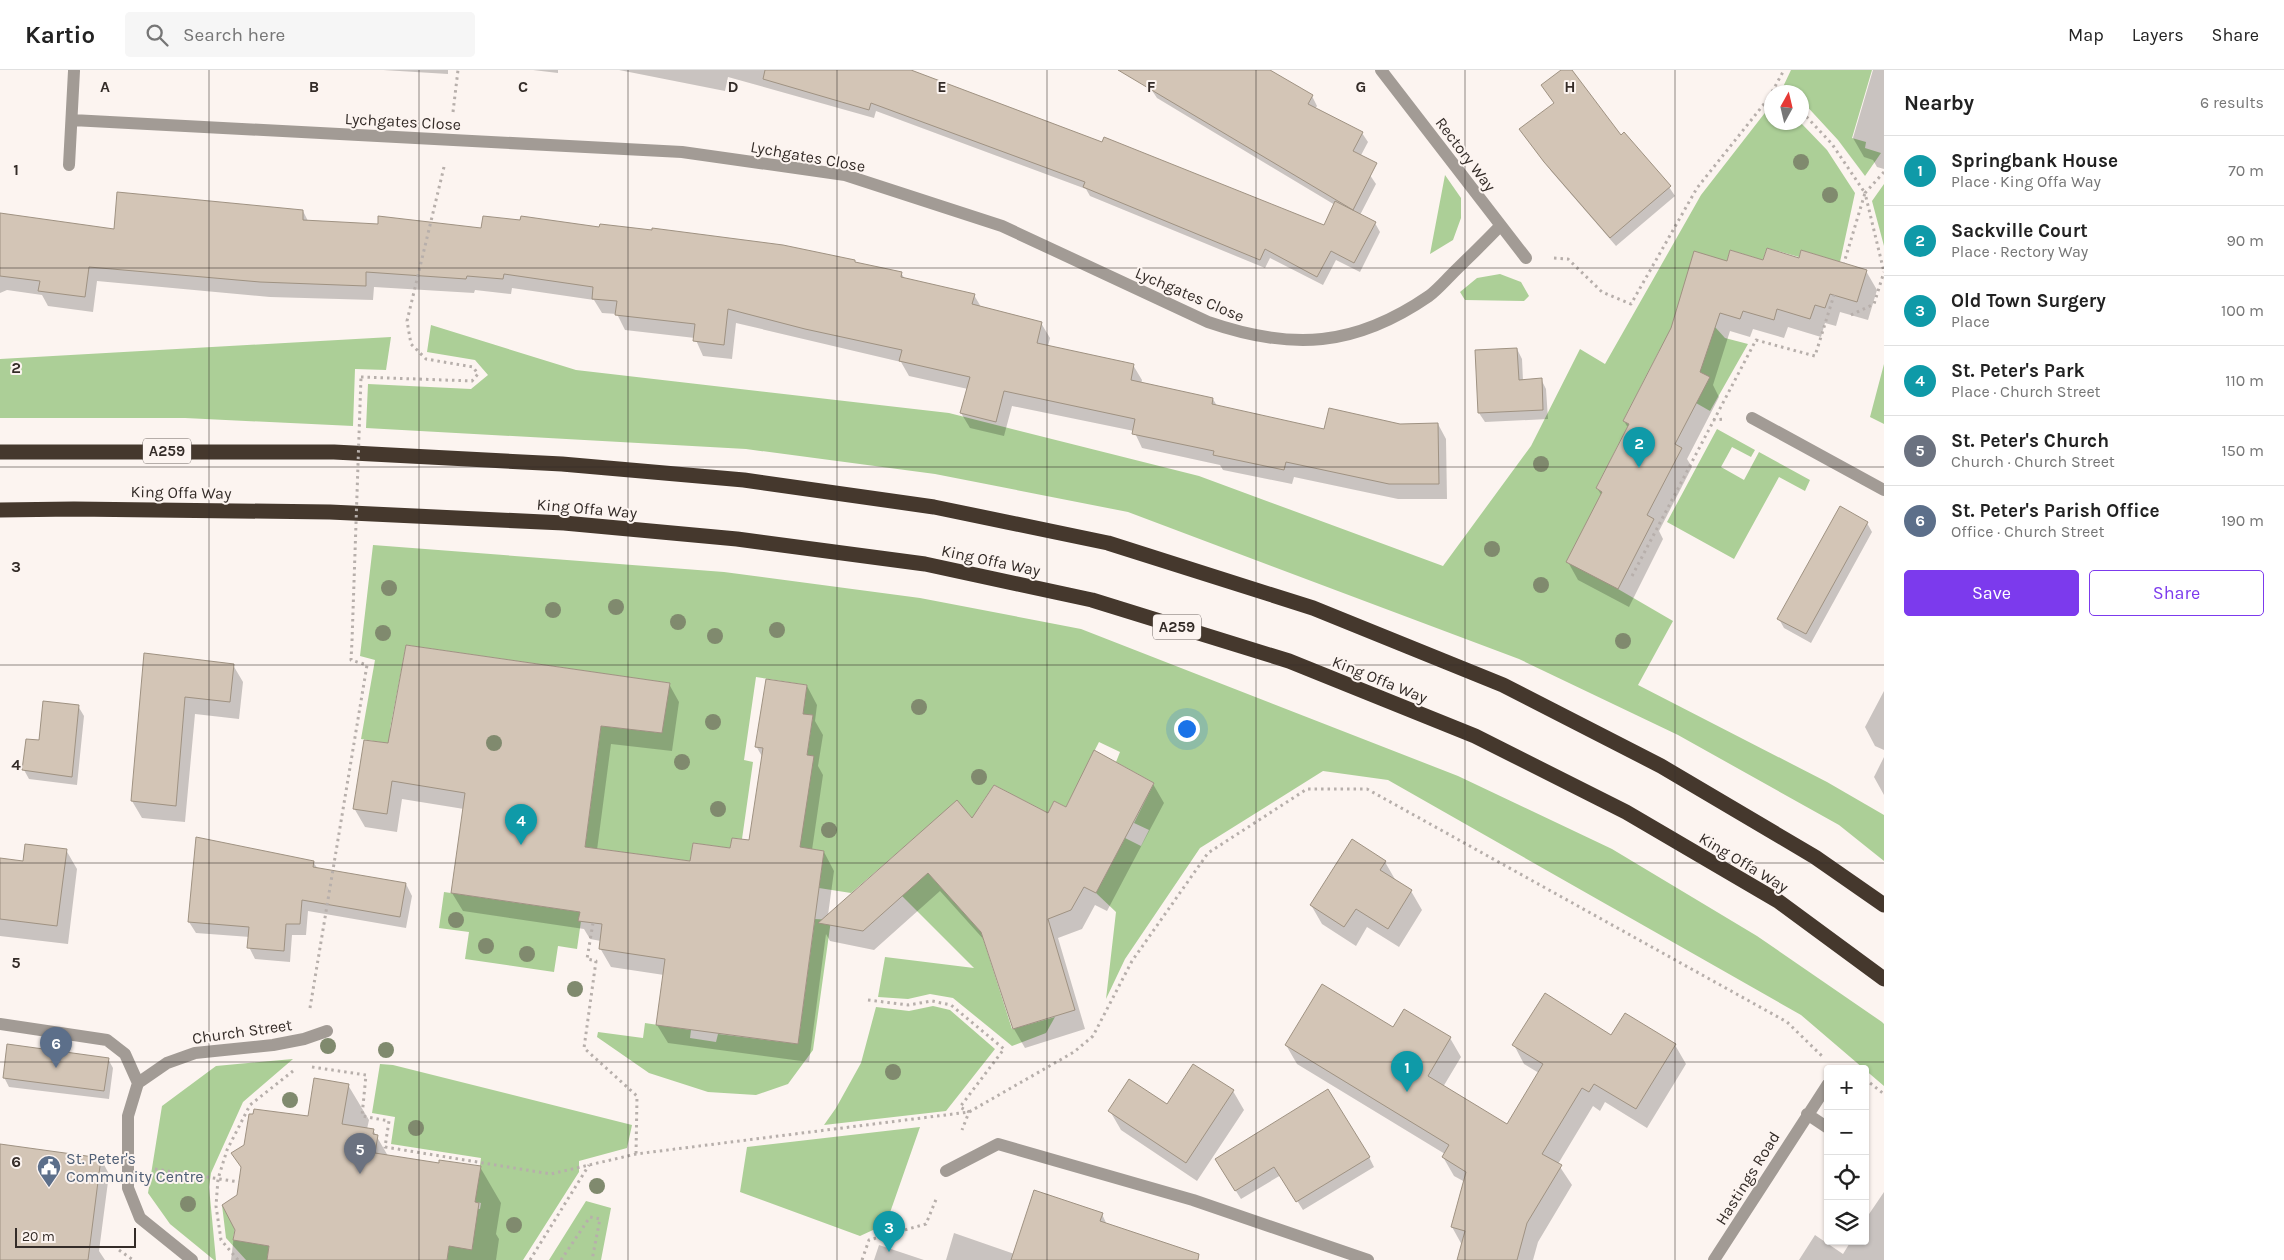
<!DOCTYPE html>
<meta charset="utf-8">
<style>
:root{--surface:#fff;--page:#f6f6f6;--text:#222;--muted:#767676;--line:#e0e0e0;--accent:#7c3aed}
body{margin:0;font-family:Karla,sans-serif;background:var(--page);color:var(--text)}
.controls{position:absolute;right:15px;bottom:15px;display:grid;overflow:hidden;border-radius:5px;box-shadow:0 1px 4px #0004}
.controls button{width:45px;height:45px;display:grid;place-items:center;padding:0;border:0;border-bottom:1px solid var(--line);background:var(--surface);color:var(--text);font:25px sans-serif}
.compass{position:absolute;left:1764px;top:15px;width:45px;height:45px;border-radius:50%;background:var(--surface);box-shadow:0 1px 4px #0004;rotate:8deg}
.scale{position:absolute;left:15px;bottom:12px;width:121px;box-sizing:border-box;padding-left:5px;border:2px solid #342c28;border-top:0;font-size:14px;line-height:18px;white-space:nowrap;color:#342c28;-webkit-text-stroke:4px #fcf4f0;paint-order:stroke}
.you{position:absolute;left:1186px;top:658px;width:18px;height:18px;margin:-12px;border:4px solid #fff;border-radius:50%;background:#1a73e8;box-shadow:0 0 0 8px #1a73e833}
.badge{display:grid;place-items:center;width:32px;height:32px;border-radius:50%;background:var(--accent);color:#fff;font-size:16px;font-weight:700}
.pin{position:absolute;translate:-50% -41px;filter:drop-shadow(0 1px 2px #0008)}
.pin::after{content:'';position:absolute;top:26px;width:18px;height:15px;background:inherit;clip-path:polygon(0 0,100% 0,50% 100%)}
.list{margin:0;padding:0;list-style:none}
h2{display:flex;justify-content:space-between;align-items:center;height:65px;margin:0;padding:0 20px;font-size:21px}
h2 small{font-size:16px;font-weight:400;color:var(--muted)}
.list li{display:grid;grid-template-columns:32px 1fr auto;gap:15px;align-items:center;box-sizing:border-box;height:70px;padding:0 20px;border-top:1px solid var(--line)}
.list b{display:block;font-size:19px;white-space:nowrap}
.list p{margin:0;font-size:16px;white-space:nowrap;color:var(--muted)}
.list em{font-size:16px;font-style:normal;color:var(--muted)}
.actions{display:flex;gap:10px;padding:15px 20px}
.actions a{flex:1;padding:11px 0;border:1px solid var(--accent);border-radius:5px;text-align:center;font-size:18px;color:var(--accent)}
.actions .main{background:var(--accent);color:#fff}
.icon{flex:none;width:28px;height:28px;fill:none;stroke:currentColor;stroke-width:2;stroke-linecap:round;stroke-linejoin:round}
.map{position:relative;flex:none;width:1884px;height:1190px;overflow:hidden}
header{display:flex;align-items:center;gap:30px;box-sizing:border-box;height:70px;padding:0 25px;background:var(--surface);border-bottom:1px solid var(--line)}
header strong{font-size:24px}
nav{display:flex;gap:28px;margin-inline-start:auto;font-size:18px}
.search{width:350px;height:45px;background:var(--page);display:flex;align-items:center;gap:12px;box-sizing:border-box;padding:0 18px;border-radius:5px;color:var(--muted);font-size:19px}
main{display:flex}
aside{flex:1;background:var(--surface)}
.map>svg:first-child{display:block}
.green{fill:#accf97}
.shadow{fill:#0003}
.building{fill:#d3c5b6;stroke:#9f9282}
.lines{fill:none;stroke-linecap:round;stroke-linejoin:round}
.path{stroke:#b7afab;stroke-width:3;stroke-dasharray:2.5 4;stroke-linecap:butt}
.lane{stroke:#a29b95;stroke-width:12}
.street{stroke:#a29b95;stroke-width:12}
.highway{stroke:#45382d;stroke-width:15}
.path-bridge{stroke:#b7afab;stroke-width:3;stroke-dasharray:2.5 4;stroke-linecap:butt}
.tree{fill:#808a6e}
.grid{fill:none;stroke:#342c28;stroke-width:1;stroke-opacity:0.55}
.labels{text-anchor:middle;stroke-width:4;stroke-linejoin:round;paint-order:stroke}
.shield{fill:#fcf4f0;stroke:#706864;stroke-width:1}
.shield-label{font-size:15px;font-weight:bold;fill:#342c28}
.street-label{font-size:16px;fill:#342c28;stroke:#fcf4f0}
.service-label{font-size:16px;fill:#4e5e75;stroke:#fcf4f0;text-anchor:start}
.grid-label{font-size:16px;text-anchor:middle;font-weight:bold;fill:#342c28;stroke:#fcf4f0;stroke-width:4;stroke-linejoin:round;paint-order:stroke}
</style>
<header>
<strong>Kartio</strong>
<div class="search"><svg class="icon" aria-label="search" viewBox="0 0 24 24"><circle cx="10" cy="10" r="6"/><path d="M15 15l6 6"/></svg>Search here</div>
<nav><a>Map</a><a>Layers</a><a>Share</a></nav>
</header>
<main>
<div class="map">
<svg width="1884" height="1190" viewBox="0 0 1884 1190">
<rect width="100%" height="100%" fill="#fcf4f0"/>
<!-- green -->
<path class="green" d="M1791,0H1872L1852,68L1866,72L1865,78L1881,83L1865,106L1838,70L1802,31V22H1788L1782,19Z
M1771,35L1772,52L1801,53L1827,80L1855,123L1840,192L1801,180L1799,187L1767,178L1763,190L1730,180L1727,191L1675,245L1715,257L1725,268L1748,274L1710,341L1696,333L1709,307L1659,281L1623,351L1629,354L1596,418L1602,422L1618,519L1673,551L1638,615L1827,712L1884,745V791L1839,755L1678,665L1519,589L1128,442L935,404L746,379L366,358L368,314L471,319L488,305L475,290L427,282L431,255L576,300L949,343L1199,406L1443,496L1531,376L1580,279L1605,294L1701,125Z
M1445,105L1461,128V148L1453,170L1430,184Z
M1884,114V176L1872,131Z
M1500,204L1521,212L1529,226L1524,231L1465,230L1460,222L1477,208Z
M391,267L386,300L355,299L353,356L185,348H0V289Z
M1884,294V354L1870,347Z
M1717,359L1755,380L1751,387L1732,377L1721,397L1744,410L1759,382L1810,410L1805,421L1779,407L1734,489L1667,452Z
M373,475L724,502L920,528L1081,559L1458,706L1612,779L1757,866L1882,952L1884,954V1016L1801,945L1388,710L1323,701L1200,778L1125,889L1106,929L1116,842L1096,823L1125,768L1141,776L1149,760L1134,753L1154,713L1116,692L1120,682L1099,672L1066,737L1054,731L1048,743L994,715L979,737L1028,812L957,731L851,823L819,818L824,781L784,775L813,686L807,685L813,645L803,644L807,615L756,607L744,690L753,692L742,769L732,768L730,778L693,773L690,791L585,777L601,656L662,663L669,613L406,575L390,659L437,666L435,681L361,669L375,590L360,586Z
M911,784L981,862L1012,959L1055,947L1046,963L1012,976L953,928L930,924L908,929L878,927L885,887L974,898L902,826Z
M444,822L580,842L578,851H581L577,879L558,876L554,902L465,889L469,862L439,858Z
M815,849L831,850L813,980L788,1014L756,1025L708,1022L649,1003L597,967L598,962L643,968L645,953L691,960L690,968L716,972L718,964L798,974Z
M933,936L950,940L995,979L946,1041L824,1055L836,1038L861,993L876,937L909,941Z
M293,989L243,1032L211,1103L209,1117L216,1190H214L170,1154L148,1123L162,1036L216,996Z
M380,994L393,995L632,1055L627,1078L579,1091V1102L523,1190H447L450,1170L472,1179L473,1173L469,1172L474,1138L480,1139L481,1133L475,1132L481,1088L391,1074L395,1047L372,1043Z
M920,1057L886,1154L860,1166L740,1122L747,1077Z
M586,1131L611,1138L601,1190H549Z
M222,1135L238,1136L233,1170L269,1176L267,1190H246L226,1168Z"/>
<!-- shadow -->
<path class="shadow" d="M383,0H448V4Z
M533,0H558V3Z
M619,0H907L1324,157L1335,135L1157,28L1151,19L1153,0H1269L1312,26L1317,36L1315,39L1362,63L1368,72L1359,89L1376,114L1360,145L1375,153L1380,162L1360,202L1336,190L1323,215L1270,188L1265,198L1090,126L1086,119L876,41L874,48L728,7L725,21Z
M1564,0H1571L1621,67L1669,117L1675,126L1616,176L1551,101L1526,68L1555,34L1542,15Z
M1873,0H1884V99L1877,97L1873,90L1864,87L1853,68Z
M303,141L308,151L901,203L905,209L974,225L981,237L1041,253L1050,268L1048,276L1133,295L1142,310L1141,314L1213,329L1217,336L1325,360L1438,354L1446,369L1447,429H1398L1294,407L1292,414L1223,400L1220,395L1142,378L1134,361L1012,336L1004,366L970,358L961,343L968,319L909,306L901,292L736,253L732,289L703,286L695,268L625,260L617,244L602,243L594,230L512,218L511,224L475,220L474,223L374,217L373,230L270,227L97,211L93,242L48,236L42,225L7,220L0,223V143L1,145L115,161Z
M1800,189L1866,201L1877,220L1868,250L1840,242L1836,256L1825,253L1821,267L1788,257L1784,268L1753,259L1750,267L1730,261L1713,315L1719,327L1687,389L1692,397L1659,461L1663,469L1629,537L1578,510L1568,492L1602,426L1597,418L1628,358L1624,351L1728,193Z
M1517,279L1522,289L1523,311L1541,309L1546,319L1548,349L1485,352L1479,343Z
M1867,453L1872,462L1811,573L1784,558L1779,549Z
M145,585L233,595L243,612L239,649L195,644L185,752L142,748L132,731Z
M669,614L679,632L672,681L611,674L597,780L691,793L750,772L763,688L756,676L807,616L817,635L815,651L823,665L818,696L823,705L812,780L824,782L834,801L828,845L972,750L1049,744L1153,714L1164,733L1107,841L1095,835L1082,859L1058,868L1085,959L1025,978L1014,959L986,872L940,821L874,880L830,871L826,864L809,992L668,973L657,955L664,905L611,897L600,878L601,871L590,869L584,859L463,841L452,823L464,739L402,729L397,762L365,757L354,738L389,675Z
M1884,621V680L1875,676L1865,657Z
M78,636L84,646L77,715L29,709L24,700L40,672Z
M1884,687V725L1874,707Z
M66,780L77,799L68,874L0,866V789L24,792Z
M313,792L318,799L406,814L412,826L406,858L308,841L306,865H292L290,892L255,889L249,877L250,867L196,863L189,852Z
M1385,792L1396,811L1411,821L1422,840L1399,877L1367,857L1356,876L1322,854L1311,835Z
M1393,959L1450,968L1461,987L1443,1017L1507,1056L1539,1003L1524,994L1514,975L1612,966L1675,975L1686,994L1647,1058L1605,1032L1600,1041L1593,1036L1558,1094L1572,1115L1538,1172L1533,1190H1458L1462,1175L1452,1157L1465,1112L1454,1106L1443,1087L1445,1084L1297,994L1286,975Z
M108,989L113,998L109,1029L9,1017L4,1007Z
M348,1015L369,1050L367,1059L373,1060L388,1086L440,1095L480,1097L501,1133L496,1164L499,1169L496,1190H231L242,1099L233,1083L309,1048Z
M1233,1021L1244,1040L1197,1111L1121,1060L1110,1041L1167,1036Z
M0,1076L101,1089L109,1104L99,1181L105,1190H0Z
M1369,1087L1374,1097L1303,1140L1281,1105L1241,1129L1222,1099Z
M1884,1122V1190H1799L1815,1165L1843,1184L1851,1171H1865V1150Z
M1102,1144L1107,1155L1169,1190H1093L1028,1170Z
M954,1163L1032,1190H946Z
M879,1175L924,1190H874Z"/>
<!-- building -->
<path class="building" d="M765,0H911L1102,72L1104,67L1324,155L1335,131L1376,152L1354,193L1331,181L1317,207L1265,179L1260,190L1083,117L1085,112L871,33L869,40L763,9Z
M1118,0H1270L1313,25L1308,34L1363,62L1353,81L1377,93L1353,140Z
M1561,0H1572L1621,65L1624,62L1671,116L1610,168L1544,92L1519,59L1554,33L1541,15Z
M117,122L303,140V150L341,152L378,154V146L481,158L483,146L520,150L521,146L599,157L600,154L652,160V158L783,175L855,190V192L902,202L901,207L975,224L972,234L1042,252L1037,273L1134,294L1131,310L1213,328L1212,334L1324,359L1329,338L1400,354L1438,353L1439,414H1389L1286,392L1284,400L1213,385L1214,381L1132,364L1135,349L1004,321L996,352L960,343L970,307L899,291L902,280L805,259L728,239L724,275L693,271L695,254L615,245L617,231L592,229L593,217L504,204L503,209L467,206L466,209L366,202V216L260,212L89,197L85,227L38,221L40,211L0,206V143L114,159Z
M1767,178L1799,188L1801,180L1867,200L1857,232L1830,224L1825,238L1815,235L1810,249L1777,239L1774,250L1743,241L1740,249L1720,243L1700,302L1710,307L1675,374L1682,378L1647,445L1654,449L1618,519L1566,492L1602,422L1596,418L1629,354L1623,351L1671,258L1694,181L1727,191L1730,180L1763,190Z
M1517,278L1519,310L1542,308L1543,340L1478,343L1475,280Z
M1840,436L1868,452L1806,564L1777,549Z
M406,575L670,613L662,663L601,656L585,777L690,791L693,773L730,778L732,768L749,770L763,678L755,677L766,609L807,615L803,644L813,645L807,685L814,686L800,777L824,781L798,974L656,955L665,889L599,879L602,854L578,851L580,842L451,823L465,723L392,711L387,744L353,739L364,670L388,673Z
M144,583L234,594L230,632L185,627L176,736L131,731Z
M43,631L79,635L72,707L22,700L26,669L39,670Z
M1094,680L1154,713L1096,823L1084,817L1071,840L1048,849L1075,940L1013,959L981,862L928,803L863,861L818,853L957,730L972,748L994,715L1048,743L1054,731L1066,737Z
M196,767L314,791L313,797L406,813L400,847L302,830L300,854H286L284,881L247,878L249,857L188,852Z
M1352,769L1386,791L1380,800L1412,820L1388,859L1356,839L1344,857L1310,835Z
M25,774L67,779L57,856L0,849V788L23,791Z
M1322,914L1393,957L1404,939L1451,967L1428,1006L1507,1054L1543,994L1512,975L1545,923L1611,965L1625,943L1676,974L1636,1039L1594,1014L1589,1022L1582,1018L1542,1084L1562,1095L1527,1153L1517,1190H1457L1465,1161L1451,1157L1466,1102L1442,1087L1449,1075L1285,975Z
M7,974L109,988L104,1021L3,1008Z
M1193,994L1234,1020L1186,1093L1108,1041L1129,1009L1167,1034Z
M314,1008L349,1014L342,1054L374,1059L373,1064L378,1065L375,1083L439,1093V1090L481,1096L475,1132L479,1133L472,1180L449,1176L447,1190H267L269,1176L233,1170L235,1160L222,1135L237,1125L241,1097L231,1083L244,1075L249,1044H253L254,1039L308,1046Z
M1328,1019L1370,1087L1296,1132L1274,1097L1235,1121L1215,1089Z
M0,1074L101,1088L88,1190H0Z
M1034,1120L1103,1143L1100,1151L1199,1184L1198,1190H1011Z"/>
<g class="lines">
<!-- path -->
<path class="path" d="M1772,22L1784,0
M453,42L458,0
M1802,42L1832,74L1865,123L1844,193
M1884,102L1865,123L1884,202
M1554,188L1568,189L1602,222L1631,234L1697,118L1772,24
M1851,245L1874,234L1884,202
M361,307L472,311L478,304L473,297L426,289L411,274L407,251L444,97
M1713,350L1726,349
M1632,506L1756,270L1815,286L1834,225
M593,853L587,889L596,891L584,978L637,1026L636,1084
M868,930L908,935L932,931L951,935L1004,979L960,1037L969,1042L962,1060
M310,938L367,595L351,590L352,571
M312,997L366,1005L362,1046L389,1051L385,1077L551,1104L636,1084L969,1042L1074,982L1093,966L1132,891L1208,783L1307,719H1367L1787,952L1822,986
M1865,1009L1884,1024
M155,1099L239,1112
M119,1180L133,1190
M238,1190L221,1170L216,1136L218,1109L227,1080L250,1035L293,1001
M530,1190L589,1095
M561,1190L590,1147L600,1149L592,1190
M862,1190L869,1170L926,1154L937,1127"/>
<!-- lane -->
<path class="lane" d="M1752,348L1884,420
M946,1101L998,1074L1193,1130L1368,1190"/>
<!-- street -->
<path class="street" d="M1381,0L1526,188
M72,50L682,82L845,105L1002,156L1208,252C1292,281 1355,277 1429,226C1437,220 1444,212 1451,205C1467,189 1484,173 1500,156
M69,95L74,1
M0,954L107,970L125,984L138,1013L128,1046V1118L140,1148L192,1190
M138,1013L167,993L195,983L273,975L304,969L327,961
M1807,1044L1828,1058
M1714,1190L1828,1014"/>
<!-- highway -->
<path class="highway" d="M0,382H334L562,394L744,410L934,437L1108,473L1313,538L1503,615L1661,696L1815,787L1884,835
M0,440L74,439L330,442L564,453L737,469L925,494L1092,530L1289,591L1475,666L1626,742L1778,831L1884,909"/>
<!-- path-bridge -->
<path class="path-bridge" d="M352,571L361,307"/>
</g>
<!-- trees -->
<g class="tree">
<circle cx="1801" cy="92" r="8"/>
<circle cx="1830" cy="125" r="8"/>
<circle cx="1541" cy="394" r="8"/>
<circle cx="1492" cy="479" r="8"/>
<circle cx="1541" cy="515" r="8"/>
<circle cx="389" cy="518" r="8"/>
<circle cx="616" cy="537" r="8"/>
<circle cx="553" cy="540" r="8"/>
<circle cx="678" cy="552" r="8"/>
<circle cx="777" cy="560" r="8"/>
<circle cx="383" cy="563" r="8"/>
<circle cx="715" cy="566" r="8"/>
<circle cx="1623" cy="571" r="8"/>
<circle cx="919" cy="637" r="8"/>
<circle cx="713" cy="652" r="8"/>
<circle cx="494" cy="673" r="8"/>
<circle cx="682" cy="692" r="8"/>
<circle cx="979" cy="707" r="8"/>
<circle cx="718" cy="739" r="8"/>
<circle cx="829" cy="760" r="8"/>
<circle cx="456" cy="850" r="8"/>
<circle cx="486" cy="876" r="8"/>
<circle cx="527" cy="884" r="8"/>
<circle cx="575" cy="919" r="8"/>
<circle cx="328" cy="976" r="8"/>
<circle cx="386" cy="980" r="8"/>
<circle cx="893" cy="1002" r="8"/>
<circle cx="290" cy="1030" r="8"/>
<circle cx="416" cy="1058" r="8"/>
<circle cx="597" cy="1116" r="8"/>
<circle cx="188" cy="1134" r="8"/>
<circle cx="514" cy="1155" r="8"/>
</g>
<!-- grid -->
<path class="grid" d="M209,0V1190M419,0V1190M628,0V1190M837,0V1190M1047,0V1190M1256,0V1190M1465,0V1190M1675,0V1190M0,198H1884M0,397H1884M0,595H1884M0,793H1884M0,992H1884"/>
<!-- icons -->
<defs>
<g id="civic-pin" transform="scale(1.25)"><path d="M0 17L-7.5 6A9.5 9.5 0 1 1 7.5 6Z" fill="#5c6f8a" stroke="#fcf4f0"/><path d="M-.6-6.5H3V-4.5H.6V-3L4-1V1h2V6H-6V1h2V-1L-.6-3ZM-1.2 2.5V6h2.4V2.5Z" fill="#fff"/></g>
</defs>
<g fill-rule="evenodd">
<use href="#civic-pin" x="49" y="1097"/>
</g>
<g class="labels">
<!-- shield labels -->
<g class="shield">
<rect x="143" y="368.5" width="48" height="25" rx="4"/>
<rect x="1153" y="544.5" width="48" height="25" rx="4"/>
</g>
<g class="shield-label">
<text x="167" y="386">A259</text>
<text x="1177" y="562">A259</text>
</g>
<!-- street labels -->
<g class="street-label">
<text transform="translate(403 51) rotate(3)" y="6">Lychgates Close</text>
<text transform="translate(1466 84) rotate(53)" y="6">Rectory Way</text>
<text transform="translate(808 86) rotate(10)" y="6">Lychgates Close</text>
<text transform="translate(1190 224) rotate(23)" y="6">Lychgates Close</text>
<text transform="translate(181 422) rotate(1)" y="6">King Offa Way</text>
<text transform="translate(587 438) rotate(5)" y="6">King Offa Way</text>
<text transform="translate(991 490) rotate(12)" y="6">King Offa Way</text>
<text transform="translate(1380 609) rotate(22)" y="6">King Offa Way</text>
<text transform="translate(1744 792) rotate(31)" y="6">King Offa Way</text>
<text transform="translate(242 961) rotate(-8)" y="6">Church Street</text>
<text transform="translate(1747 1108) rotate(-58)" y="6">Hastings Road</text>
</g>
<!-- service labels -->
<g class="service-label">
<text x="66" y="1094">St. Peter's<tspan x="66" dy="18">Community Centre</tspan></text>
</g>
</g>
<g class="grid-label">
<text x="105" y="22">A</text>
<text x="314" y="22">B</text>
<text x="523" y="22">C</text>
<text x="733" y="22">D</text>
<text x="942" y="22">E</text>
<text x="1151" y="22">F</text>
<text x="1361" y="22">G</text>
<text x="1570" y="22">H</text>
<text x="16" y="105">1</text>
<text x="16" y="303">2</text>
<text x="16" y="502">3</text>
<text x="16" y="700">4</text>
<text x="16" y="898">5</text>
<text x="16" y="1097">6</text>
</g>
</svg>
<div class="controls">
<button>+</button>
<button>−</button>
<button><svg class="icon" aria-label="locate" viewBox="0 0 24 24"><circle cx="12" cy="12" r="6"/><path d="M12 2v4M12 18v4M2 12h4M18 12h4"/></svg></button>
<button><svg class="icon" aria-label="layers" viewBox="0 0 24 24"><path d="M12 4l9 5-9 5-9-5zM3 14l9 5 9-5"/></svg></button>
</div>
<svg class="compass" viewBox="-18 -18 36 36"><path d="M0-13l5 13h-10z" fill="#e53935"/><path d="M0 13l5-13h-10z" fill="#767676"/></svg>
<div class="scale">20 m</div>
<div class="you"></div>
<div class="pin badge" style="left:1407px;top:1022px;background:#0f9aa8">1</div>
<div class="pin badge" style="left:1639px;top:398px;background:#0f9aa8">2</div>
<div class="pin badge" style="left:889px;top:1182px;background:#0f9aa8">3</div>
<div class="pin badge" style="left:521px;top:775px;background:#0f9aa8">4</div>
<div class="pin badge" style="left:360px;top:1104px;background:#6b7280">5</div>
<div class="pin badge" style="left:56px;top:998px;background:#5c6f8a">6</div>
</div>
<aside>
<h2>Nearby<small>6 results</small></h2>
<ul class="list">
<li><span class="badge" style="background:#0f9aa8">1</span><div><b>Springbank House</b><p>Place · King Offa Way</p></div><em>70 m</em></li>
<li><span class="badge" style="background:#0f9aa8">2</span><div><b>Sackville Court</b><p>Place · Rectory Way</p></div><em>90 m</em></li>
<li><span class="badge" style="background:#0f9aa8">3</span><div><b>Old Town Surgery</b><p>Place</p></div><em>100 m</em></li>
<li><span class="badge" style="background:#0f9aa8">4</span><div><b>St. Peter's Park</b><p>Place · Church Street</p></div><em>110 m</em></li>
<li><span class="badge" style="background:#6b7280">5</span><div><b>St. Peter's Church</b><p>Church · Church Street</p></div><em>150 m</em></li>
<li><span class="badge" style="background:#5c6f8a">6</span><div><b>St. Peter's Parish Office</b><p>Office · Church Street</p></div><em>190 m</em></li>
</ul>
<div class="actions"><a class="main">Save</a><a>Share</a></div>
</aside>
</main>
